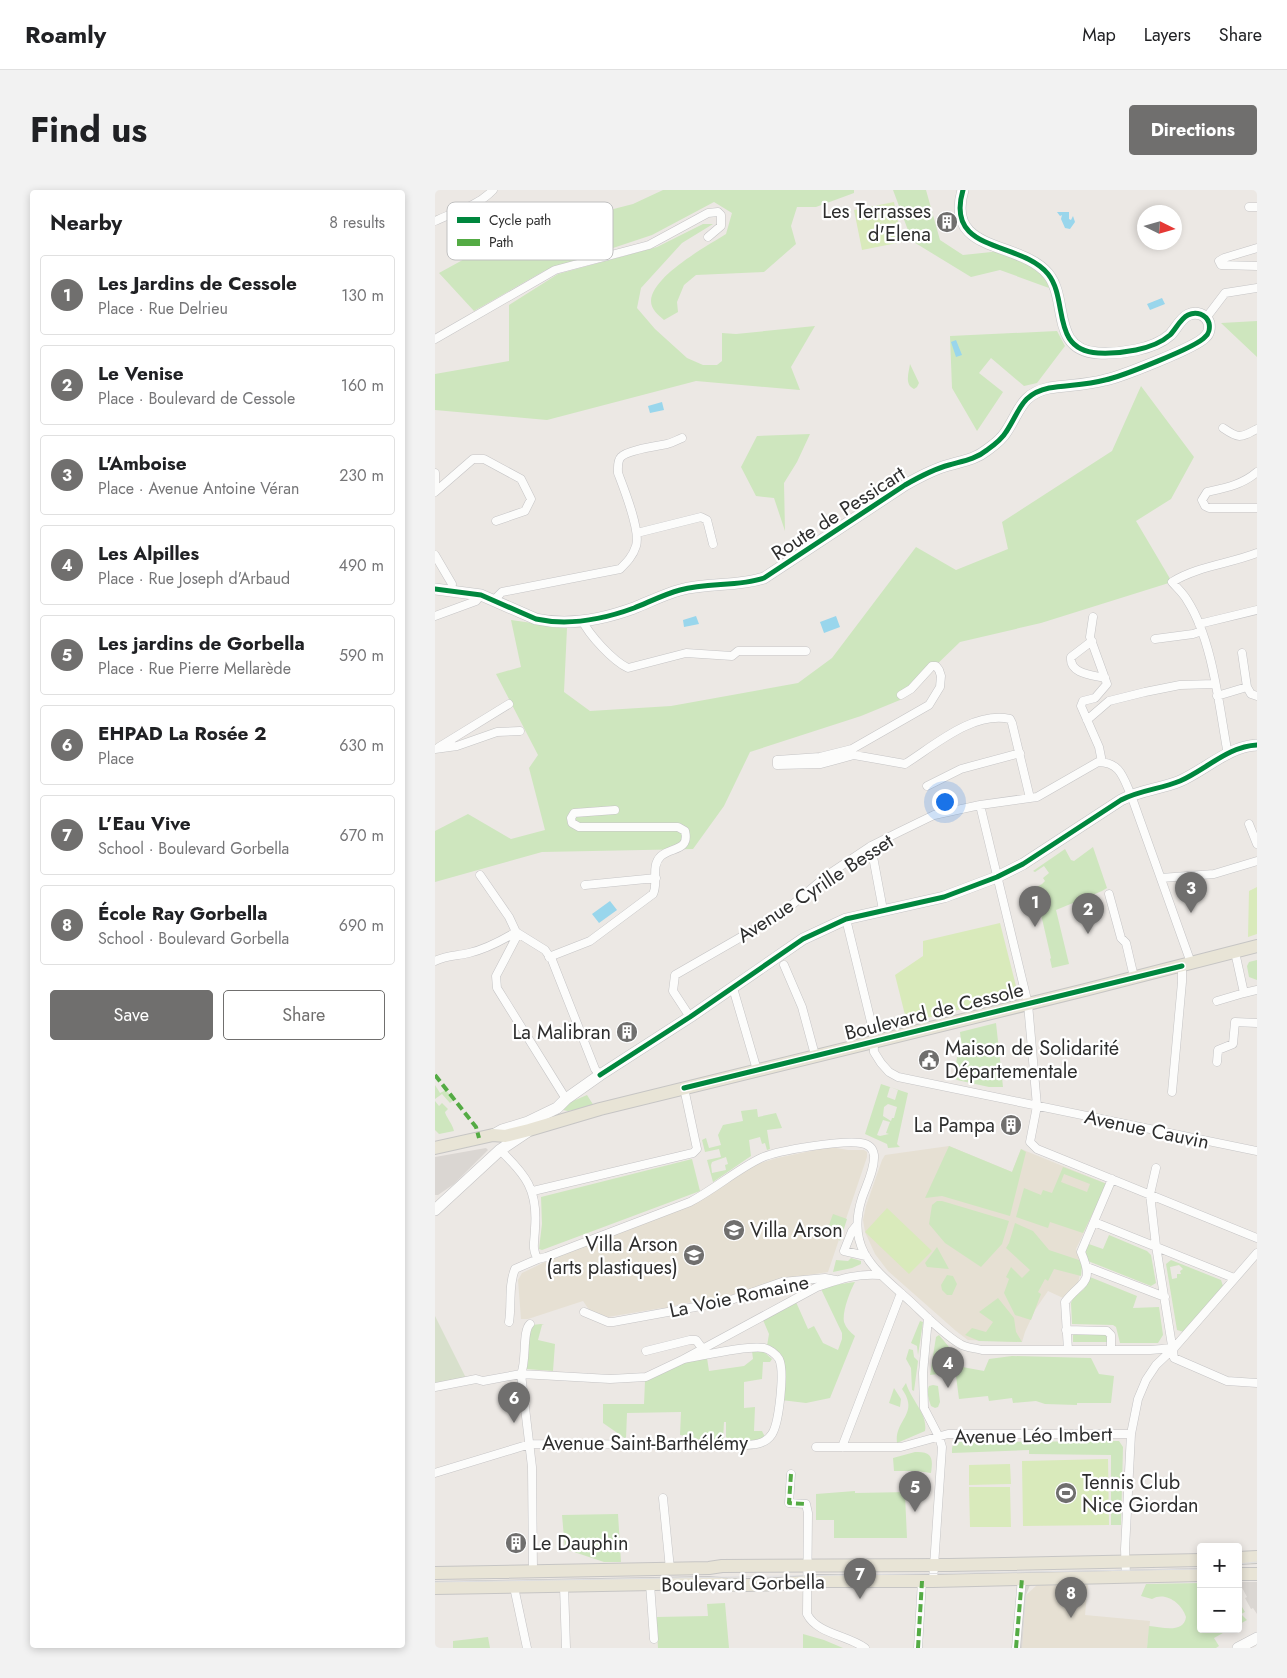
<!DOCTYPE html>
<meta charset="utf-8">
<style>
:root{--surface:#fff;--page:#f2f2f2;--text:#202124;--muted:#757577;--line:#e0e0e0;--accent:#706f6e}
body{margin:0;font-family:Jost,sans-serif;background:var(--page);color:var(--text)}
.controls{position:absolute;right:15px;bottom:15px;display:grid;overflow:hidden;border-radius:5px;box-shadow:0 2px 8px #0003}
.controls button{width:45px;height:45px;display:grid;place-items:center;padding:0;border:0;border-bottom:1px solid var(--line);background:var(--surface);color:var(--text);font:25px sans-serif}
.compass{position:absolute;left:702px;top:15px;width:45px;height:45px;border-radius:50%;background:var(--surface);box-shadow:0 2px 8px #0003;rotate:95deg}
.you{position:absolute;left:509px;top:611px;width:18px;height:18px;margin:-12px;border:4px solid #fff;border-radius:50%;background:#1a73e8;box-shadow:0 0 0 8px #1a73e833}
.badge{display:grid;place-items:center;width:32px;height:32px;border-radius:50%;background:var(--accent);color:#fff;font-size:16px;font-weight:700}
.pin{position:absolute;translate:-50% -41px;filter:drop-shadow(0 1px 2px #0008)}
.pin::after{content:'';position:absolute;top:26px;width:18px;height:15px;background:inherit;clip-path:polygon(0 0,100% 0,50% 100%)}
.list{margin:0;padding:0;list-style:none}
h2{display:flex;justify-content:space-between;align-items:center;height:65px;margin:0;padding:0 20px;font-size:21px}
h2 small{font-size:16px;font-weight:400;color:var(--muted)}
.list li{display:grid;grid-template-columns:32px 1fr auto;gap:15px;align-items:center;box-sizing:border-box;height:80px;margin:0 10px 10px;padding:0 10px;border:1px solid var(--line);border-radius:5px}
.list b{display:block;font-size:19px;white-space:nowrap}
.list p{margin:0;font-size:16px;white-space:nowrap;color:var(--muted)}
.list em{font-size:16px;font-style:normal;color:var(--muted)}
.actions{display:flex;gap:10px;padding:15px 20px}
.actions a{flex:1;padding:11px 0;border:1px solid var(--accent);border-radius:5px;text-align:center;font-size:18px;color:var(--accent)}
.actions .main{background:var(--accent);color:#fff}
.map{position:relative;flex:none;width:822px;height:1458px;overflow:hidden;border-radius:5px}
header{display:flex;align-items:center;gap:30px;box-sizing:border-box;height:70px;padding:0 25px;background:var(--surface);border-bottom:1px solid var(--line)}
header strong{font-size:24px}
nav{display:flex;gap:28px;margin-inline-start:auto;font-size:18px}
.intro{display:flex;align-items:center;justify-content:space-between;box-sizing:border-box;height:120px;padding:0 30px}
h1{margin:0;font-size:35px}
.button{padding:12px 22px;border-radius:5px;background:var(--accent);color:#fff;font-size:18px;font-weight:700}
main{display:flex;gap:30px;padding:0 30px}
aside{flex:1;background:var(--surface);border-radius:5px;box-shadow:0 2px 8px #0003}
.map>svg:first-child{display:block}
.education{fill:#e6e0d3}
.green{fill:#cee6be;fill-rule:evenodd}
.cemetery{fill:#d8e0cc}
.pitch{fill:#d9eabb}
.plaza{fill:#dad6d2}
.water{fill:#99d6ec}
.lines{fill:none;stroke-linecap:round;stroke-linejoin:round}
.street-casing{stroke:#c5c4c5;stroke-width:9}
.secondary-casing{stroke:#c5c4c5;stroke-width:12}
.primary-casing{stroke:#c6c5c4;stroke-width:14}
.street{stroke:#fcfcfb;stroke-width:8}
.secondary{stroke:#fcfcfb;stroke-width:11}
.primary{stroke:#e8e4d6;stroke-width:12}
.tram{stroke:#dfdfe1;stroke-width:1}
.quiet{stroke:#54ab44;stroke-width:4;stroke-dasharray:8 4;stroke-linecap:butt}
.cycleway-casing{stroke:#fff;stroke-width:8}
.cycleway{stroke:#00873e;stroke-width:5}
.labels{text-anchor:middle;stroke-width:4.5;stroke-linejoin:round;paint-order:stroke}
.poi-label{font-size:20px;fill:#2e2e2e;stroke:#fff;text-anchor:end}
.street-label{font-size:20px;fill:#2e2e2e;stroke:#fff}
.key{fill:#fff;stroke:#c0c0c0;stroke-width:1}
.key-label{font-size:14px;fill:#2e2e2e}
</style>
<header>
<strong>Roamly</strong>
<nav><a>Map</a><a>Layers</a><a>Share</a></nav>
</header>
<div class="intro"><h1>Find us</h1><a class="button">Directions</a></div>
<main>
<aside>
<h2>Nearby<small>8 results</small></h2>
<ul class="list">
<li><span class="badge">1</span><div><b>Les Jardins de Cessole</b><p>Place · Rue Delrieu</p></div><em>130 m</em></li>
<li><span class="badge">2</span><div><b>Le Venise</b><p>Place · Boulevard de Cessole</p></div><em>160 m</em></li>
<li><span class="badge">3</span><div><b>L'Amboise</b><p>Place · Avenue Antoine Véran</p></div><em>230 m</em></li>
<li><span class="badge">4</span><div><b>Les Alpilles</b><p>Place · Rue Joseph d'Arbaud</p></div><em>490 m</em></li>
<li><span class="badge">5</span><div><b>Les jardins de Gorbella</b><p>Place · Rue Pierre Mellarède</p></div><em>590 m</em></li>
<li><span class="badge">6</span><div><b>EHPAD La Rosée 2</b><p>Place</p></div><em>630 m</em></li>
<li><span class="badge">7</span><div><b>L’Eau Vive</b><p>School · Boulevard Gorbella</p></div><em>670 m</em></li>
<li><span class="badge">8</span><div><b>École Ray Gorbella</b><p>School · Boulevard Gorbella</p></div><em>690 m</em></li>
</ul>
<div class="actions"><a class="main">Save</a><a>Share</a></div>
</aside>
<div class="map">
<svg width="822" height="1458" viewBox="0 0 822 1458">
<rect width="100%" height="100%" fill="#ece8e4"/>
<!-- education -->
<path class="education" d="M514,956L577,982L586,959L672,994L641,1059L647,1076L643,1093L628,1108L613,1101L600,1120L590,1142L587,1152L533,1150L521,1141L453,1081L440,1064L430,1042L428,1030L431,1016L447,970L450,965Z
M395,957L413,960H429L432,962V967L393,1082L347,1089L294,1108L275,1112L248,1113L228,1120L227,1118L173,1127L155,1121L148,1111L93,1129H86L83,1090L87,1083L114,1070L265,1011L322,974L342,968Z
M653,1394L650,1425L715,1431L712,1458H587L591,1405L602,1395Z"/>
<!-- green -->
<path class="green" d="M228,0H419V3L381,17H362L356,36L361,54L329,82L261,85L249,95L242,112L243,122L229,130C223,125 216,119 216,111C217,86 272,56 291,44L297,23L279,12L217,45L109,81L39,121L4,83L64,50L147,42L163,23L198,14Z
M458,0H491L505,50L528,65L566,61L608,81L614,98L565,80L536,87L477,51Z
M268,34H278L247,53L206,98L202,118L220,139L252,168L268,175H282L287,171V143L301,144L380,136L356,177L365,200L261,191L112,230L0,220V184L74,171V115L123,84L222,57Z
M822,131V167L786,133Z
M622,141L630,156L602,193L589,196L556,168L544,183L568,202L542,241L517,198L515,146Z
M475,174L484,193L482,197L479,199C469,195 474,182 475,174Z
M706,196L759,267L736,309L701,331L737,392L606,433L525,452L465,510L426,526L315,562L289,616L258,659L107,662L0,692V641L33,624L76,649L110,640L94,578L103,565L61,484L86,477L76,430L132,438L129,502L155,521L236,516L363,493L397,468L481,357L521,380L573,359L567,332L677,261Z
M375,244L362,272L349,293L350,341L339,308L321,306L306,277L322,246Z
M658,657L672,698L667,701L621,720L634,774L617,778L615,769L616,768L600,698L607,694L610,691L608,688L614,683L609,676L600,682L598,681L630,659L636,670L639,671Z
M822,770V790L814,787L812,776L814,772Z
M561,833L568,897H554L522,890L519,887L523,861L527,860L525,842Z
M446,894L473,903L462,954L465,957L453,958L452,954L430,944ZM455,897L463,900L460,910L452,907ZM453,914L462,917L459,928H457L456,931L448,926L449,917ZM448,930L455,932L451,943L454,944L445,946L442,945Z
M0,895L5,903L11,900L19,910L15,913L7,904L0,909Z
M152,905L159,916L133,921L128,920L131,914Z
M0,911L4,916L7,913L13,919L10,922C11,927 17,933 19,941L4,944L0,940Z
M322,919L323,927L341,923L347,938L332,940L335,959L332,960L330,953L327,954L325,947L314,950L316,966L278,992L272,970L286,967L284,959L270,962L267,950L271,948L274,958L286,955L283,945L288,935L308,931L306,921ZM291,967L293,974L290,975L291,980L277,983L276,975L277,972Z
M514,956L577,982L586,959L591,962L575,1026L507,1006L490,1008Z
M257,969L265,1001L107,1060L104,1059L107,1034L106,1007Z
M628,977L672,994L648,1043L615,1032L613,1038L581,1027L589,998L606,1005L608,1000L617,1003ZM629,984L655,994L652,1002L626,992Z
M502,1011H507L574,1031L567,1054L546,1077L510,1053L494,1034L497,1015Z
M398,1024L412,1029L405,1051L394,1035Z
M580,1033L598,1041L614,1060L644,1070L647,1076L646,1086L619,1079L613,1091L610,1089L603,1102L606,1104L596,1130L580,1125L569,1103L574,1089L571,1087L576,1077L587,1088L595,1080L571,1058L574,1053Z
M674,1045L712,1061L716,1065L721,1093L716,1096L653,1071L649,1058L651,1053L668,1059Z
M502,1057L514,1079L492,1077L490,1073Z
M416,1068L426,1071V1074L417,1078L398,1082L401,1070L413,1071Z
M736,1070L786,1090L788,1096L749,1142L742,1140L731,1074ZM744,1075L748,1079L745,1081L746,1084H742V1088L737,1089L735,1077Z
M512,1085L518,1086L522,1094L517,1105H512L507,1100L506,1095Z
M655,1087L702,1106L698,1118L724,1117L728,1145L723,1153H685L681,1137L678,1135L637,1134L636,1113L638,1108L649,1099Z
M420,1092C415,1101 407,1122 409,1132C411,1138 415,1142 420,1146L395,1208L371,1213L346,1210L350,1174L337,1159L332,1156L334,1144L328,1130L361,1112L373,1139L379,1136L388,1153L403,1160L407,1149V1143L386,1099L391,1096Z
M563,1108L579,1128L581,1142L587,1152L544,1151L530,1145L537,1138L551,1142L558,1132L544,1122Z
M485,1131L488,1132L483,1165L482,1156L476,1153Z
M106,1134L109,1135H107L103,1150L120,1154L118,1181L91,1179L92,1145L97,1135Z
M640,1143L671,1144L673,1146V1152H638V1145Z
M504,1145L519,1163L502,1165L504,1184L495,1185L501,1147Z
M474,1159L478,1160L479,1167L483,1171L479,1201L477,1200L476,1178L471,1169Z
M317,1161L329,1162L337,1169L335,1172H328L327,1189L309,1192V1218L320,1217L319,1241H327L330,1247C319,1254 304,1251 291,1250V1232H289L288,1250L253,1249L250,1246L245,1245L246,1222L192,1223L191,1249L168,1233V1214H209L210,1191L247,1173L272,1168L274,1181L309,1176L318,1169Z
M577,1166L656,1168L664,1184L679,1186L676,1213H642V1215L610,1214L601,1211L578,1213L577,1208L554,1211L553,1206L524,1209L521,1186H523L522,1176L549,1181L554,1169Z
M471,1193C476,1210 493,1224 490,1241L462,1253C459,1230 485,1224 467,1199Z
M498,1195L503,1196L505,1212L503,1217L500,1218L496,1216C494,1210 491,1202 494,1196Z
M459,1198L466,1209L465,1217L454,1213Z
M684,1251L688,1257L686,1335H676V1265L594,1264V1260L517,1263C517,1257 517,1254 522,1252Z
M480,1262C498,1261 498,1269 496,1283L482,1281H459L458,1268Z
M420,1301V1303L474,1302V1305H470L472,1348H399V1330H381V1304Z
M183,1324L186,1372H169L130,1359L127,1325Z
M766,1393V1439H795L779,1448L784,1456L781,1458H712L714,1436C726,1437 749,1444 751,1427C747,1413 730,1401 717,1409L706,1406L711,1394Z
M804,1412L810,1422L806,1424L812,1430L803,1435Z
M290,1413L294,1458H223L221,1427L273,1426L272,1414Z
M368,1444L389,1450L408,1458H368Z
M53,1447L55,1458H18V1451Z"/>
<!-- cemetery -->
<path class="cemetery" d="M0,1126L31,1188L0,1193Z"/>
<!-- pitch -->
<path class="pitch" d="M459,12L467,52L427,60L419,20Z
M822,697V744L813,747L814,701Z
M565,733L582,800L578,806L472,833L460,785L488,766V751Z
M452,1018L497,1061L474,1084L430,1042Z
M673,1269L674,1335L588,1336L587,1271Z
M575,1274L576,1294L534,1295V1275Z
M534,1297H575L576,1337H535Z"/>
<!-- plaza -->
<path class="plaza" d="M51,958L53,960L19,994L3,1005H0V967Z
M596,1388L595,1395L591,1405L587,1458H578L584,1389Z
M804,1392H822V1424L818,1418L816,1419L810,1408L812,1407Z"/>
<!-- water -->
<path class="water" d="M622,22H634V29L636,30L638,26L640,32L635,39L630,38L626,29L627,25L625,26Z
M727,108L730,114L715,120L712,114Z
M521,150L527,165L521,167L516,152Z
M227,212L229,220L215,223L213,216Z
M261,426L264,434L249,437L248,430Z
M401,426L405,437L389,443L385,432Z
M175,711L182,720L164,733L157,724Z"/>
<g class="lines">
<!-- street casing -->
<g class="street-casing">
<path id="street" d="M814,17H822
M0,31C20,22 43,16 58,0
M822,58L789,68L784,71L786,75L822,76
M771,128L790,103L822,98
M0,149L120,80L214,55L273,23L283,22L286,25V36L273,47
M788,238C804,249 805,248 822,239
M822,282C807,295 790,298 772,302L767,310L770,316L774,318H822
M0,283V294
M0,302L38,269H49L86,289L96,309L90,321L61,331
M202,343L266,327L272,330L278,354
M0,365L17,394L16,401
M59,410L67,402L185,379C192,372 198,366 201,356C206,341 189,299 183,283C183,278 182,271 186,267C192,260 222,256 232,254C237,253 242,250 247,248
M0,426L41,411L46,405
M658,427L655,447L672,494L660,508L648,511L646,516L664,557L667,572
M147,430C154,445 178,471 193,478L251,463L297,466L303,461H371
M764,434L822,420
M720,449L758,444L767,441
M657,451L636,467C634,484 658,485 670,488
M807,463L812,497
M466,505L476,499L497,476H501L504,480L506,486L505,497L494,515L417,559L385,567L342,570V575L386,574L419,565L470,574C500,555 538,521 575,529L577,533L595,608
M782,506L812,497L816,504L822,506
M652,530L674,511L710,502L745,495L780,494
M4,557L74,514
M0,559L22,556L62,542L85,541
M793,565C784,517 778,450 752,410C748,403 742,398 737,392C763,376 794,374 822,363
M492,596L526,579L585,563
M545,615L593,814L602,916L595,952L602,959L822,1048
M814,634L822,654
M436,656L448,720
M45,685L74,727L81,742
M726,688L779,684L822,671
M150,695L221,688
M674,704L686,748L691,753L699,787
M411,729L438,840L439,862L446,873L454,882L463,887L822,961
M81,742L110,760L117,770L160,879L165,885
M83,744L61,786L62,798L131,909
M800,762L809,803L822,800
M114,767L155,751L218,704C224,693 215,676 226,666C236,657 255,661 250,641L243,637H144L137,633L136,628L139,623L180,620
M0,771C11,765 22,766 34,763C51,759 66,751 81,742
M349,775L367,817L380,865
M298,798L322,880
M782,811L809,803
M255,827L238,801L240,785L346,724L394,684L436,656L464,642L499,625L545,615L602,607L663,572C685,572 688,587 696,605L756,773
M782,872L783,860L798,854L800,832L822,833
M737,902L747,792V776
M65,960C91,985 103,1000 100,1038C100,1050 96,1059 103,1069L111,1067L255,1012C280,999 301,980 326,968C343,960 408,950 426,953C433,954 438,958 439,965C440,979 431,996 427,1008C410,1061 442,1081 476,1112C491,1126 507,1143 525,1154C531,1158 540,1158 547,1160H715L739,1158
M721,978L715,1004L721,1056L739,1168L792,1191L822,1193
M98,1001L258,963L262,959L249,898
M659,1032L799,1088
M421,1036L417,1041L409,1061L431,1066
M652,1077L730,1107
M149,1122L173,1132H178L293,1111L347,1092L390,1088L401,1090
M493,1128L488,1183L489,1218L504,1247L507,1257L498,1391
M74,1132C77,1114 73,1096 80,1079L103,1069
M95,1134C87,1141 92,1171 86,1184L97,1277L98,1381
M631,1140L672,1141L676,1145V1160
M633,1160L630,1112C647,1090 660,1095 646,1062L677,989
M211,1161L255,1150H261L267,1158
M0,1197L41,1189L48,1191L86,1184L175,1189L211,1187L249,1169L382,1097C403,1090 422,1083 445,1085
M381,1257H466L513,1244H696
M407,1257L466,1103
M0,1283L95,1254L306,1255C317,1255 330,1255 337,1244C344,1233 350,1181 344,1169C341,1164 334,1159 329,1158C312,1155 268,1166 249,1169
M356,1284L354,1313L371,1314L373,1323L372,1424C382,1444 412,1445 430,1458
M228,1308L235,1379
M691,1386L690,1359L696,1244L703,1209L711,1190L721,1175L739,1158L822,1063
M215,1394L219,1449
M129,1396L131,1458
M79,1397L92,1458
M483,1458L487,1391
M581,1458L587,1388"/>
</g>
<!-- secondary casing -->
<g class="secondary-casing">
<path id="secondary" d="M0,399L46,405L101,429C133,436 169,429 199,418C214,412 230,404 245,400C273,392 302,397 329,388L470,295C484,287 499,279 514,275C528,271 541,269 552,260C559,255 567,249 571,242C585,221 586,204 614,198C633,195 652,195 670,190C685,187 762,157 770,147C774,144 775,138 774,133C771,124 761,121 753,125C745,129 741,139 735,145C718,160 685,164 663,163C615,160 634,110 613,84C585,50 509,64 528,0
M58,945L67,940L93,932L122,918L131,909L165,885L255,827L368,749L411,729L509,707L562,687L588,674L686,610C705,600 726,599 745,591C770,580 794,556 822,555
M0,1020L65,960L92,942
M803,1458L822,1448"/>
</g>
<!-- primary casing -->
<g class="primary-casing">
<path id="primary" d="M0,958L58,945L70,946L94,940L165,919L650,800L822,756
M803,1368L822,1367
M0,1383L274,1378L287,1376L514,1375L766,1370
M803,1384H822
M0,1398L274,1393C310,1397 348,1394 383,1391H498L766,1385"/>
</g>
<!-- street -->
<use href="#street" class="street"/>
<!-- secondary -->
<use href="#secondary" class="secondary"/>
<!-- primary -->
<use href="#primary" class="primary"/>
<!-- tram -->
<path class="tram" d="M803,1374L822,1372
M0,1392L766,1379"/>
<!-- quiet -->
<path class="quiet" d="M0,885L41,937L44,948
M356,1284L354,1313L371,1314
M483,1458L487,1391
M581,1458L587,1388"/>
<!-- cycleway casing -->
<g class="cycleway-casing">
<path id="cycleway" d="M0,399L46,405L101,429C133,436 169,429 199,418C214,412 230,404 245,400C273,392 302,397 329,388L470,295C484,287 499,279 514,275C528,271 541,269 552,260C559,255 567,249 571,242C585,221 586,204 614,198C633,195 652,195 670,190C685,187 762,157 770,147C774,144 775,138 774,133C771,124 761,121 753,125C745,129 741,139 735,145C718,160 685,164 663,163C615,160 634,110 613,84C585,50 509,64 528,0
M165,885L255,827L368,749L411,729L509,707L562,687L588,674L686,610C705,600 726,599 745,591C770,580 794,556 822,555
M249,898L747,776"/>
</g>
<!-- cycleway -->
<use href="#cycleway" class="cycleway"/>
</g>
<!-- icons -->
<defs>
<g id="building-disc" transform="scale(1.125)"><circle r="9.5" fill="#706f6e" stroke="#fff"/><path d="M-4-6H4V6H1V3H-1V6H-4ZM-2.5-4.3h1.7v1.8h-1.7ZM.8-4.3h1.7v1.8H.8ZM-2.5-1h1.7V.8h-1.7ZM.8-1h1.7V.8H.8Z" fill="#fff"/></g>
<g id="civic-disc" transform="scale(1.125)"><circle r="9.5" fill="#706f6e" stroke="#fff"/><path d="M-.6-6.5H3V-4.5H.6V-3L4-1V1h2V6H-6V1h2V-1L-.6-3ZM-1.2 2.5V6h2.4V2.5Z" fill="#fff"/></g>
<g id="university-disc" transform="scale(1.125)"><circle r="9.5" fill="#706f6e" stroke="#fff"/><path d="M0-5L7-2L0 1L-7-2ZM-4 1L0 2.5L4 1V4Q0 6-4 4Z" fill="#fff"/></g>
<g id="stadium-disc" transform="scale(1.125)"><circle r="9.5" fill="#706f6e" stroke="#fff"/><path d="M0-5a6.5 5 0 1 0 0 10a6.5 5 0 1 0 0-10ZM-3.5-1.8h7v3.6h-7Z" fill="#fff"/></g>
</defs>
<g fill-rule="evenodd">
<use href="#building-disc" x="512" y="32"/>
<use href="#building-disc" x="192" y="842"/>
<use href="#civic-disc" x="494" y="870"/>
<use href="#building-disc" x="576" y="935"/>
<use href="#university-disc" x="299" y="1040"/>
<use href="#university-disc" x="259" y="1065"/>
<use href="#stadium-disc" x="631" y="1303"/>
<use href="#building-disc" x="81" y="1353"/>
</g>
<g class="labels">
<!-- poi labels -->
<g class="poi-label">
<text x="496" y="28">Les Terrasses<tspan x="496" dy="23">d'Elena</tspan></text>
<text x="176" y="849">La Malibran</text>
<text x="510" y="865" text-anchor="start">Maison de Solidarité<tspan x="510" dy="23">Départementale</tspan></text>
<text x="560" y="942">La Pampa</text>
<text x="315" y="1047" text-anchor="start">Villa Arson</text>
<text x="243" y="1061">Villa Arson<tspan x="243" dy="23">(arts plastiques)</tspan></text>
<text x="647" y="1299" text-anchor="start">Tennis Club<tspan x="647" dy="23">Nice Giordan</tspan></text>
<text x="97" y="1360" text-anchor="start">Le Dauphin</text>
</g>
<!-- street labels -->
<g class="street-label">
<text transform="translate(403 323) rotate(-33)" y="7">Route de Pessicart</text>
<text transform="translate(380 698) rotate(-33)" y="7">Avenue Cyrille Besset</text>
<text transform="translate(499 821) rotate(-14)" y="7">Boulevard de Cessole</text>
<text transform="translate(712 939) rotate(12)" y="7">Avenue Cauvin</text>
<text transform="translate(304 1106) rotate(-12)" y="7">La Voie Romaine</text>
<text transform="translate(598 1245) rotate(-1)" y="7">Avenue Léo Imbert</text>
<text x="210" y="1260">Avenue Saint-Barthélémy</text>
<text transform="translate(308 1393) rotate(-1)" y="7">Boulevard Gorbella</text>
</g>
</g>
<!-- legend -->
<rect x="12" y="12" width="166" height="58" rx="8" class="key"/>
<rect x="22" y="27" width="23" height="6" fill="#00873e"/>
<rect x="22" y="49" width="23" height="7" fill="#54ab44"/>
<g class="key-label">
<text x="54" y="35">Cycle path</text>
<text x="54" y="57">Path</text>
</g>
</svg>
<div class="controls">
<button>+</button>
<button>−</button>
</div>
<svg class="compass" viewBox="-18 -18 36 36"><path d="M0-13l5 13h-10z" fill="#e53935"/><path d="M0 13l5-13h-10z" fill="#757577"/></svg>
<div class="you"></div>
<div class="pin badge" style="left:600px;top:737px">1</div>
<div class="pin badge" style="left:653px;top:744px">2</div>
<div class="pin badge" style="left:756px;top:723px">3</div>
<div class="pin badge" style="left:513px;top:1198px">4</div>
<div class="pin badge" style="left:480px;top:1322px">5</div>
<div class="pin badge" style="left:79px;top:1233px">6</div>
<div class="pin badge" style="left:425px;top:1409px">7</div>
<div class="pin badge" style="left:636px;top:1428px">8</div>
</div>
</main>
